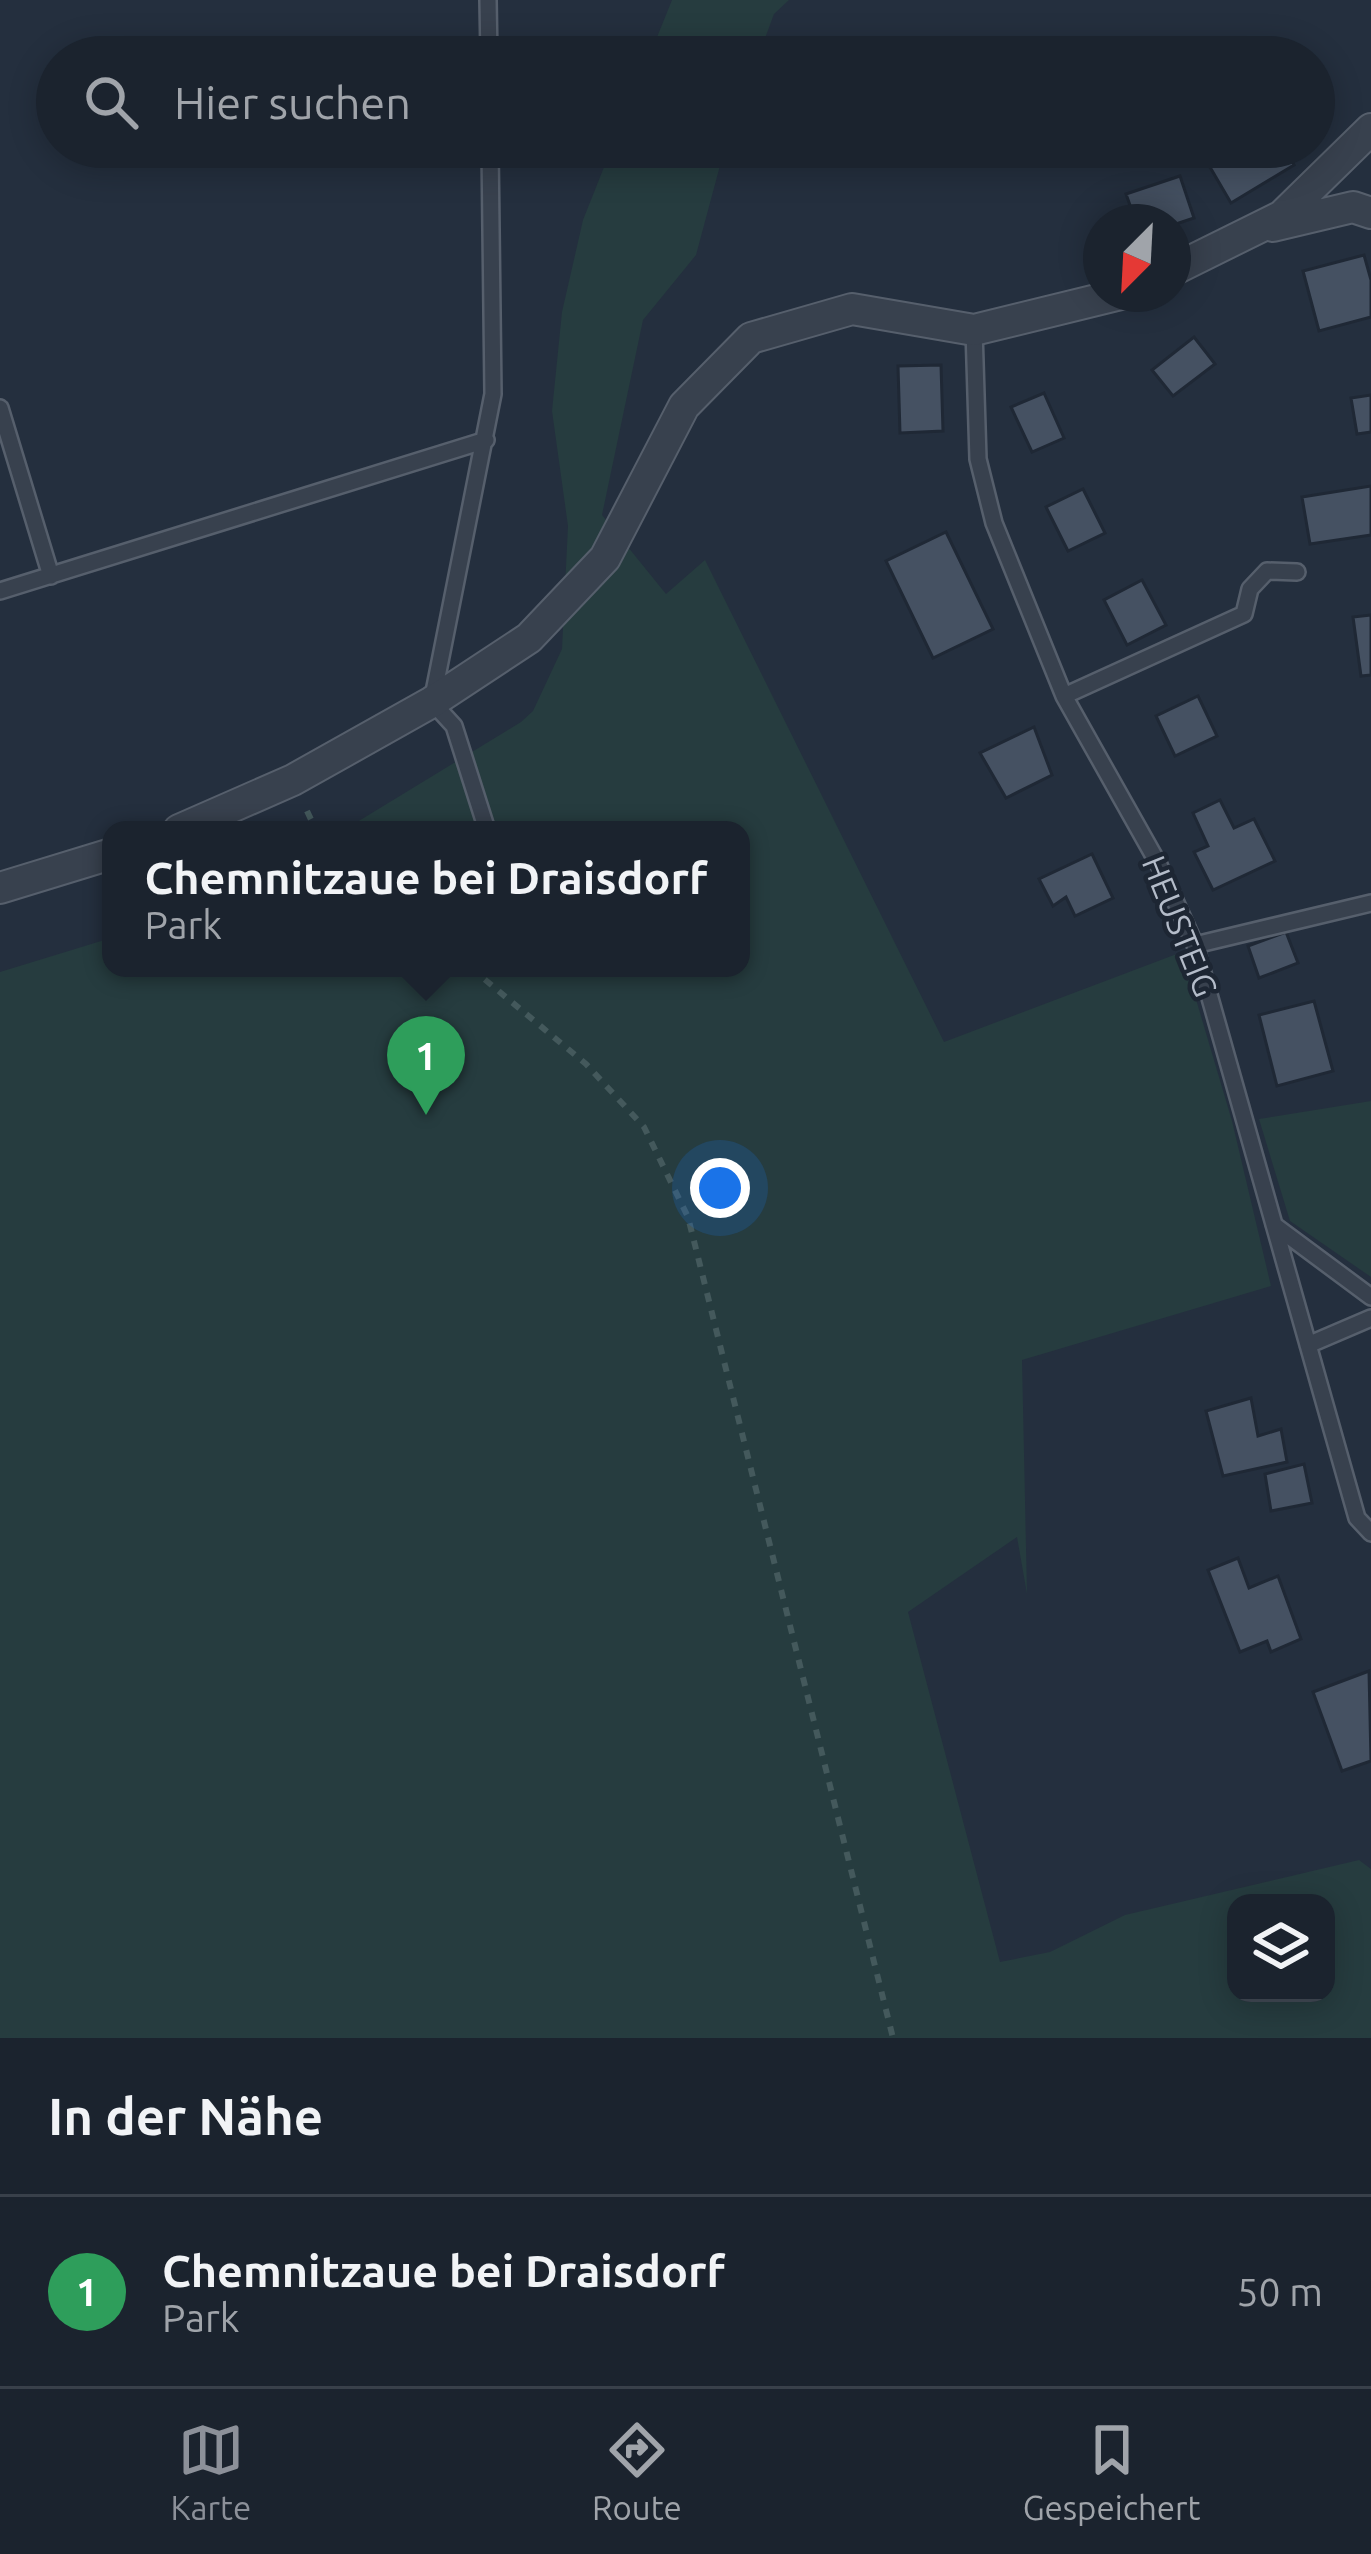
<!DOCTYPE html>
<html lang="de">
<meta charset="utf-8">
<style>
:root{--surface:#1b232e;--page:#282f3a;--text:#f1f3f6;--muted:#a0a4aa;--line:#39404a;--accent:#8c9099}
body{margin:0;font-family:Ubuntu,sans-serif;background:var(--page);color:var(--text)}
.controls{position:absolute;right:36px;bottom:36px;display:grid;overflow:hidden;border-radius:24px;box-shadow:0 6px 30px #0003}
.controls button{width:108px;height:108px;display:grid;place-items:center;padding:0;border:0;border-bottom:3px solid var(--line);background:var(--surface);color:var(--text);font:60px sans-serif}
.compass{position:absolute;left:1083px;top:204px;width:108px;height:108px;border-radius:50%;background:var(--surface);box-shadow:0 6px 30px #0003;rotate:204deg}
.you{position:absolute;left:720px;top:1188px;width:42px;height:42px;margin:-30px;border:9px solid #fff;border-radius:50%;background:#1a73e8;box-shadow:0 0 0 18px #1a73e833}
.badge{display:grid;place-items:center;width:78px;height:78px;border-radius:50%;background:var(--accent);color:#fff;font-size:39px;font-weight:700}
.pin{position:absolute;translate:-50% -99px;filter:drop-shadow(0 3px 6px #0008)}
.pin::after{content:'';position:absolute;top:63px;width:42px;height:36px;background:inherit;clip-path:polygon(0 0,100% 0,50% 100%)}
.popup{position:absolute;left:102px;top:821px;width:648px;height:156px;box-sizing:border-box;display:grid;place-content:center;border-radius:24px;background:var(--surface);filter:drop-shadow(0 3px 9px #0005);font-size:39px;white-space:nowrap;color:var(--muted)}
.popup b{font-size:45px;color:var(--text)}
.popup::after{content:'';position:absolute;left:50%;top:100%;margin-left:-24px;border:24px solid transparent;border-top-color:var(--surface)}
.list{margin:0;padding:0;list-style:none}
h2{display:flex;justify-content:space-between;align-items:center;height:156px;margin:0;padding:0 48px;font-size:51px}
h2 small{font-size:39px;font-weight:400;color:var(--muted)}
.list li{display:grid;grid-template-columns:78px 1fr auto;gap:36px;align-items:center;box-sizing:border-box;height:192px;padding:0 48px;border-top:3px solid var(--line)}
.list b{display:block;font-size:45px;white-space:nowrap}
.list p{margin:0;font-size:39px;white-space:nowrap;color:var(--muted)}
.list em{font-size:39px;font-style:normal;color:var(--muted)}
.icon{flex:none;width:66px;height:66px;fill:none;stroke:currentColor;stroke-width:2;stroke-linecap:round;stroke-linejoin:round}
.map{position:relative;flex:none;width:1371px;height:2038px;overflow:hidden}
.search{position:absolute;background:var(--surface);box-shadow:0 6px 30px #0003;left:36px;right:36px;top:36px;height:132px;display:flex;align-items:center;gap:30px;box-sizing:border-box;padding:0 42px;border-radius:66px;color:var(--muted);font-size:45px}
.sheet{height:348px;background:var(--surface)}
nav{display:flex;justify-content:space-around;align-items:center;box-sizing:border-box;height:168px;border-top:3px solid var(--line);background:var(--surface);font-size:33px;color:var(--muted)}
nav a{display:grid;justify-items:center;gap:6px}
nav .on{color:var(--accent)}
.map>svg:first-child{display:block}
.green{fill:#263c3f;fill-rule:evenodd}
.building{fill:#455162;stroke:#1f2835;stroke-width:3}
.lines{fill:none;stroke-linecap:round;stroke-linejoin:round}
.service-casing{stroke:#565f6c;stroke-width:20}
.minor-casing{stroke:#565f6c;stroke-width:34}
.path{stroke:#44595c;stroke-width:6;stroke-dasharray:9 9;stroke-linecap:butt}
.service{stroke:#38414e;stroke-width:15}
.minor{stroke:#38414e;stroke-width:30}
.labels{text-anchor:middle;stroke-width:9;stroke-linejoin:round;paint-order:stroke}
.street-label{font-size:33px;fill:#b4bcc9;stroke:#1d2633}
</style>
<div class="map">
<svg width="1371" height="2038" viewBox="0 0 1371 2038">
<rect width="100%" height="100%" fill="#242f3e"/>
<!-- green -->
<path class="green" d="M672,0H789L774,14L758,57H649Z
M612,147H725L696,255L643,320L602,515L666,594L705,560L944,1042L1182,952L1232,1121L1271,1286L1022,1360L1027,1594L1017,1537L908,1612L1000,1962L1050,1952L1125,1915L1359,1860L1371,1869V2038H0V972L111,938V968H741V830H344L521,722L533,711L562,649L568,526L552,411L562,312L583,220ZM1236,1903H1326V1993H1236Z
M1371,1101V1277L1290,1221L1259,1119Z"/>
<!-- building -->
<path class="building" d="M1219,147H1283L1294,165L1231,203L1207,162L1223,153Z
M1180,176L1194,218L1173,225L1136,222L1126,194Z
M1364,255L1371,280V317L1319,331L1303,271Z
M1194,337L1215,364L1173,396L1152,370Z
M941,365L943,431L900,433L898,366Z
M1044,393L1064,438L1032,452L1011,407Z
M1371,395V432L1357,434L1351,398Z
M1371,486V535L1310,544L1302,497Z
M1083,489L1105,533L1068,551L1046,507Z
M946,532L993,629L933,658L886,561Z
M1142,580L1166,625L1127,645L1104,600Z
M1371,615V675L1361,676L1353,617Z
M1198,696L1217,736L1175,756L1156,716Z
M1034,727L1052,775L1006,798L980,753Z
M1220,800L1234,828L1254,819L1275,861L1213,890L1194,852L1208,846L1193,813Z
M1092,854L1113,898L1075,916L1066,897L1053,906L1039,879Z
M1286,932L1298,963L1259,978L1248,946Z
M1314,1001L1333,1071L1277,1086L1259,1015Z
M1251,1398L1258,1436L1281,1429L1287,1462L1223,1476L1206,1411Z
M1304,1464L1312,1503L1271,1511L1265,1474Z
M1238,1558L1249,1588L1278,1576L1301,1639L1271,1652L1267,1641L1240,1652L1208,1570Z
M1369,1671L1371,1761L1342,1771L1313,1692Z"/>
<g class="lines">
<!-- service casing -->
<g class="service-casing">
<path id="service" d="M488,0L489,57
M974,330L978,459L994,523L1064,696L1159,865L1195,945L1357,1518L1371,1533
M0,408L51,576
M0,591L486,440
M1064,696L1244,614L1250,589L1267,571L1297,572
M487,830L454,726L432,702L493,394L490,147
M1195,945L1371,903
M1274,1225L1371,1297
M1308,1345L1371,1318"/>
</g>
<!-- minor casing -->
<g class="minor-casing">
<path id="minor" d="M1273,226L1353,207L1371,213
M1173,270L1282,216L1371,129
M179,830L293,780L432,702L529,638L605,558L684,406L751,338L852,309L974,330L1121,294
M0,888L111,854"/>
</g>
<!-- path -->
<path class="path" d="M307,811L316,830
M471,968L586,1064L644,1127L688,1217L893,2038"/>
<!-- service -->
<use href="#service" class="service"/>
<!-- minor -->
<use href="#minor" class="minor"/>
</g>
<g class="labels">
<!-- street labels -->
<g class="street-label">
<text transform="translate(1180 926) rotate(68)" y="12">HEUSTEIG</text>
</g>
</g>
</svg>
<div class="controls">
<button><svg class="icon" aria-label="layers" viewBox="0 0 24 24"><path d="M12 4l9 5-9 5-9-5zM3 14l9 5 9-5"/></svg></button>
</div>
<svg class="compass" viewBox="-18 -18 36 36"><path d="M0-13l5 13h-10z" fill="#e53935"/><path d="M0 13l5-13h-10z" fill="#a0a4aa"/></svg>
<div class="you"></div>
<div class="pin badge" style="left:426px;top:1115px;background:#2e9e5b">1</div>
<div class="popup"><b>Chemnitzaue bei Draisdorf</b>Park</div>
<div class="search"><svg class="icon" aria-label="search" viewBox="0 0 24 24"><circle cx="10" cy="10" r="6"/><path d="M15 15l6 6"/></svg>Hier suchen</div>
</div>
<section class="sheet">
<h2>In der Nähe<small></small></h2>
<ul class="list">
<li><span class="badge" style="background:#2e9e5b">1</span><div><b>Chemnitzaue bei Draisdorf</b><p>Park</p></div><em>50 m</em></li>
</ul>
</section>
<nav>
<a class="on"><svg class="icon" aria-label="map" viewBox="0 0 24 24"><path d="M3 6l6-2 6 2 6-2v14l-6 2-6-2-6 2zM9 4v14M15 6v14"/></svg>Karte</a>
<a><svg class="icon" aria-label="directions" viewBox="0 0 24 24"><path d="M12 3l9 9-9 9-9-9zM9 14v-3h6M13 9l2 2-2 2"/></svg>Route</a>
<a><svg class="icon" aria-label="saved" viewBox="0 0 24 24"><path d="M7 4h10v16l-5-4-5 4z"/></svg>Gespeichert</a>
</nav>
